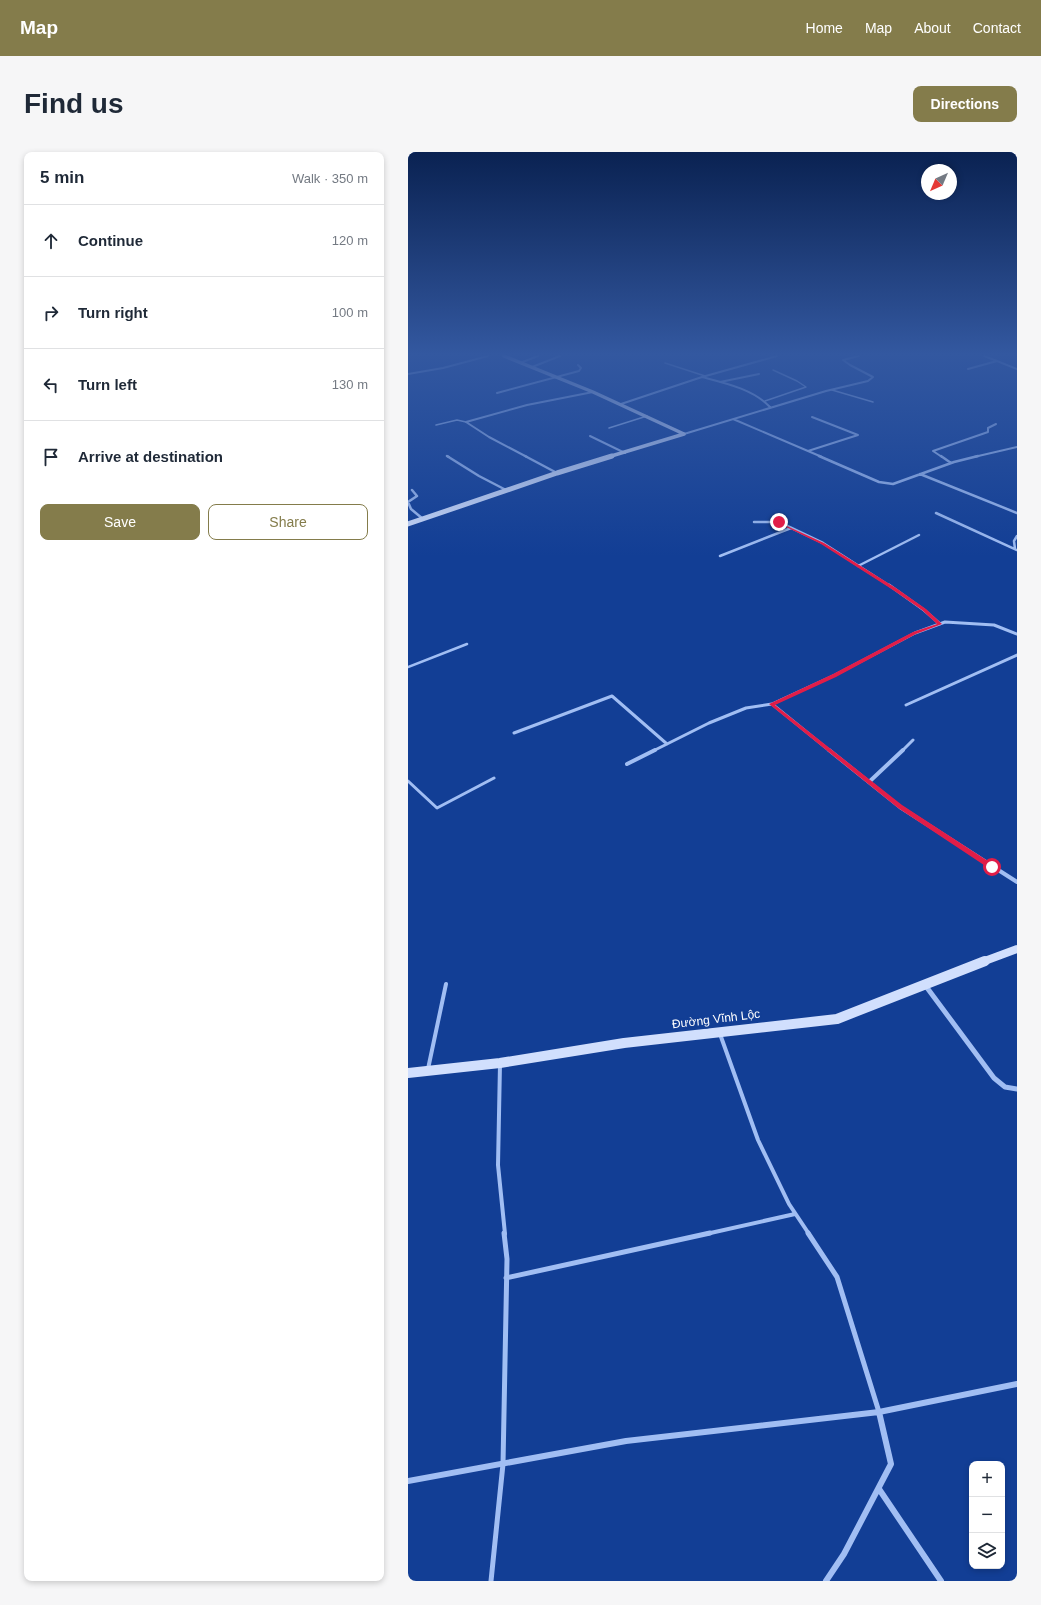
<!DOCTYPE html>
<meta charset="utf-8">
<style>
:root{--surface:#fff;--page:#f6f6f7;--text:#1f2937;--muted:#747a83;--line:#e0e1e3;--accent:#847c4b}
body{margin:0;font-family:Helvetica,sans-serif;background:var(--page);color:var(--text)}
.controls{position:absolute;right:12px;bottom:12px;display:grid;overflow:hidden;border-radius:8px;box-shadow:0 2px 6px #0003}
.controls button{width:36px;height:36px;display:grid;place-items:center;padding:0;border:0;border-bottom:1px solid var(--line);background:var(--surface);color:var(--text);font:20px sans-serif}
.compass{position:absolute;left:513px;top:12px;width:36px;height:36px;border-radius:50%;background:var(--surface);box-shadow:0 2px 6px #0003;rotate:224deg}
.stop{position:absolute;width:12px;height:12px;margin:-9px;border:3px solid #e11d48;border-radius:50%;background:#fff}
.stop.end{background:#e11d48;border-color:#fff;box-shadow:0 1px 4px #0008}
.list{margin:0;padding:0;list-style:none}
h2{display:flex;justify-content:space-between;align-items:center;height:52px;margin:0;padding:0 16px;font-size:17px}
h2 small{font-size:13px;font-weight:400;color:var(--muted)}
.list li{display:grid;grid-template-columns:26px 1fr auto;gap:12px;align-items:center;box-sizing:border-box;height:72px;padding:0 16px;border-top:1px solid var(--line)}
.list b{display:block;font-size:15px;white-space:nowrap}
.list em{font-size:13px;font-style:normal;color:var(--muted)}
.actions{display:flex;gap:8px;padding:12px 16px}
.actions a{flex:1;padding:9px 0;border:1px solid var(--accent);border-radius:8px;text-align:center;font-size:14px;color:var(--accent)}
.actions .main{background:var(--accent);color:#fff}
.icon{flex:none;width:22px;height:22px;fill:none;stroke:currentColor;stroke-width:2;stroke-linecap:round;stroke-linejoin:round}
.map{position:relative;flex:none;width:609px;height:1429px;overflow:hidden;border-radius:8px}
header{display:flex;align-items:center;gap:24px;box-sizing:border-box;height:56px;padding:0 20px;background:var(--accent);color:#fff}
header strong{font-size:19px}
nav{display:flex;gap:22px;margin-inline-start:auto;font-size:14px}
.intro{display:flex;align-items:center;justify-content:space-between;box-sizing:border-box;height:96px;padding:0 24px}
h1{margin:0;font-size:28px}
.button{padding:10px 18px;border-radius:8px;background:var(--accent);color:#fff;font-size:14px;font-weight:700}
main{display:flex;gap:24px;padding:0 24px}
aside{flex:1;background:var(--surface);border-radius:8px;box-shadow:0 2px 6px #0003}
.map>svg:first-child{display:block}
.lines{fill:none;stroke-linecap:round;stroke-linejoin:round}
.lane-far4{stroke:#a1bef3;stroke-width:1.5}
.lane-far3{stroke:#a1bef3;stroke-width:2.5}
.lane-far2{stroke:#a1bef3;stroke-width:3}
.lane-far1{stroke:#a1bef3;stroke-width:4}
.lane{stroke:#a1bef3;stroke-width:5}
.street-far5{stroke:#a1bef3;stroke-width:2}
.street-far4{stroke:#a1bef3;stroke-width:2.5}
.street-far3{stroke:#a1bef3;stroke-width:3}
.street-far2{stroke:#a1bef3;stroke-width:4}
.street-far1{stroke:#a1bef3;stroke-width:5}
.street{stroke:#a1bef3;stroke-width:6}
.secondary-far3{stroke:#d1dffd;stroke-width:3.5}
.secondary-far2{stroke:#d1dffd;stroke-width:5}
.secondary-far1{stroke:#d1dffd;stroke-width:8}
.secondary{stroke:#d1dffd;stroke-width:10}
.route{fill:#e11d48}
.labels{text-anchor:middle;stroke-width:4;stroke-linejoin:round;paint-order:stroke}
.street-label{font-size:12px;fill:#fff;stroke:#123e95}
</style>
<header>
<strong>Map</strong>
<nav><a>Home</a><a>Map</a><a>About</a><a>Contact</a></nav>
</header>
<div class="intro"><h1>Find us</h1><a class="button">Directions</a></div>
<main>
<aside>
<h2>5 min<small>Walk · 350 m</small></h2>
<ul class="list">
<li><svg class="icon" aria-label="ahead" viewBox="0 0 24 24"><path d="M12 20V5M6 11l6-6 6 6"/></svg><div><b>Continue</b></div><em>120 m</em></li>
<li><svg class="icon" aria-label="right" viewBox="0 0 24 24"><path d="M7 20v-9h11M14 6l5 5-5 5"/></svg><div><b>Turn right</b></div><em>100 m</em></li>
<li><svg class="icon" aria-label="left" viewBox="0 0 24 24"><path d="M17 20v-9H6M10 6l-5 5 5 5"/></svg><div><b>Turn left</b></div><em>130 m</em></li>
<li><svg class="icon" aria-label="arrive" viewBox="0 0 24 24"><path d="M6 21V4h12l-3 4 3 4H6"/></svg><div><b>Arrive at destination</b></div></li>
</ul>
<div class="actions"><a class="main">Save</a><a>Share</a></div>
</aside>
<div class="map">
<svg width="609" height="1429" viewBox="0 0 609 1429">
<rect width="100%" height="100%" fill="#123e95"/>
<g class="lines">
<!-- lane-far4 -->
<path class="lane-far4" d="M257,211L297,224
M424,238L465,250
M357,249L398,235L389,229L365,218
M28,273L49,268L58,270
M201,276L239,264"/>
<!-- lane-far3 -->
<path class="lane-far3" d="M0,515L59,492"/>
<!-- lane-far2 -->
<path class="lane-far2" d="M0,629L29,656L86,626"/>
<!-- lane-far1 -->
<path class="lane-far1" d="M312,882L350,988L381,1052L401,1082
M92,912L90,1013L97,1082
M20,917L38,832
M298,1082L387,1062"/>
<!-- lane -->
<path class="lane" d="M400,1081L429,1125L471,1260
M98,1126L302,1081
M83,1429L95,1312L99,1107L96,1081"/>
<!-- street-far5 -->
<path class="street-far5" d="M589,209L609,217
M112,211L130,204
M124,215L152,204
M560,217L589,209L576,204
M0,222L35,216L80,204
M294,225C317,231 345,237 362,255
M312,230L351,222
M89,241L171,219L173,216L170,213
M213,252L294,225L369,204
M325,267L414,305
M276,282L418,239L460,229L465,225L442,213L435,208L451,204
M182,284L217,301
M400,299L450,283L404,265
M39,304L41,305
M119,305L81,285L58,270L119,253L185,240
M534,305L525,299L580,280V276L588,272
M566,305L609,295"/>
<!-- street-far4 -->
<path class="street-far4" d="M39,304L71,324L98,338
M117,304L149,321
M411,304L471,330L485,332L546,310L570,304
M533,304L543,311
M512,322L609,361
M4,338L9,344L0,350L3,357L15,367
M528,361L609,398
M346,370H371L415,391L482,434
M607,397L606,389L609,384
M312,404L383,376
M450,414L511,383"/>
<!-- street-far3 -->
<path class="street-far3" d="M481,433L516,458L532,472
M498,553L609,503
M106,581L204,544L259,592
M245,599L301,571L338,556L364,552
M422,599L364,552L427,523L507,481L537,470L586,473L609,482
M494,599L505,588"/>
<!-- street-far2 -->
<path class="street-far2" d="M421,598L492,655L609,730
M219,612L247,598
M461,630L495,598"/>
<!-- street-far1 -->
<path class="street-far1" d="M517,833L586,926L597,935L609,937"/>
<!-- street -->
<path class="street" d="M0,1329L218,1289L471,1260L609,1232
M471,1337L533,1429
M418,1429L436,1402L483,1312L471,1260"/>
<!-- secondary-far3 -->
<path class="secondary-far3" d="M96,204L185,240L276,282
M200,305L276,282"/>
<!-- secondary-far2 -->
<path class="secondary-far2" d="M0,372L149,321L204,304"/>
<!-- secondary-far1 -->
<path class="secondary-far1" d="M574,810L609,797"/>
<!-- secondary -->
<path class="secondary" d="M0,921L92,911L216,891L429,867L577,809"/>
</g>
<!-- sky -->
<linearGradient id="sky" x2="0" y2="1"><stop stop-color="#0a2252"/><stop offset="0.5" stop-color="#3358a0"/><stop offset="1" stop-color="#3358a0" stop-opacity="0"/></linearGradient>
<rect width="609" height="404" fill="url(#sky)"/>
<!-- route -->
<path class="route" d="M370,370L416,391L488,436L518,457L534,472L508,482L428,525L367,553L494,653L586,713V717H582L490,656L361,552L425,522L505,480L529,472L514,458L485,438L413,392L370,371Z"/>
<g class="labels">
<!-- street labels -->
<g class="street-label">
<text transform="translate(308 867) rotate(-7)" y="4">Đường Vĩnh Lộc</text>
</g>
</g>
</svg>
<div class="controls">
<button>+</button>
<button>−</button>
<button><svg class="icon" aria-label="layers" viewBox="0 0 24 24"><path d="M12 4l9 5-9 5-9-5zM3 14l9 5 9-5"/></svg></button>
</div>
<svg class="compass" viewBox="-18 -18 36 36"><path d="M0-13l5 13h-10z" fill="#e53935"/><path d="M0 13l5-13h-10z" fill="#747a83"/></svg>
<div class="stop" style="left:584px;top:715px"></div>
<div class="stop end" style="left:371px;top:370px"></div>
</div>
</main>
